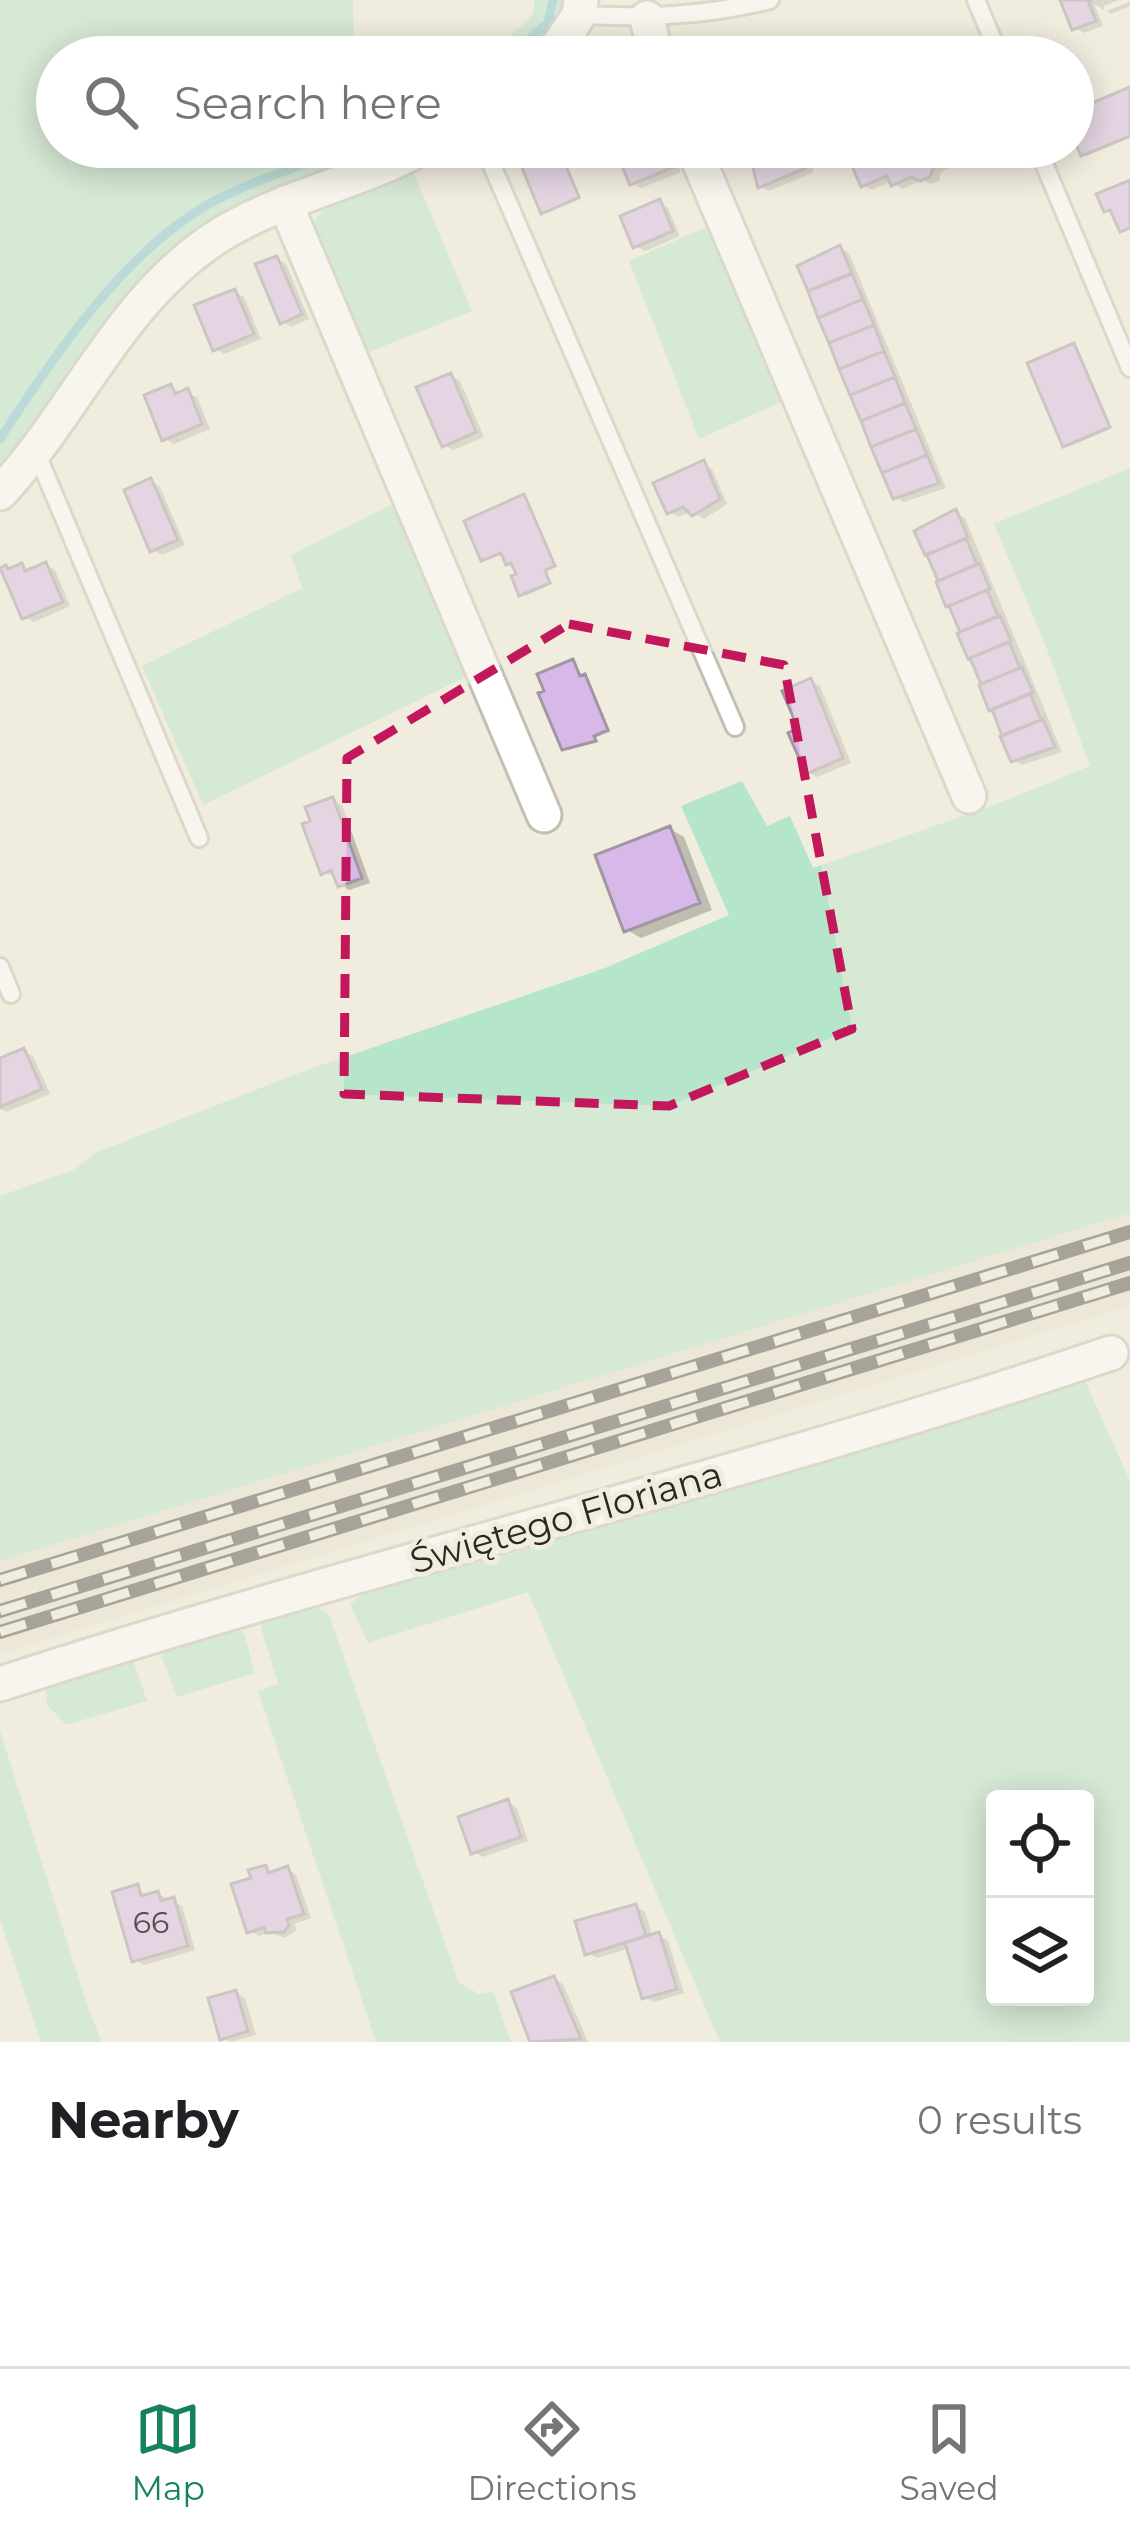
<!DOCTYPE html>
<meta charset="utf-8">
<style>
:root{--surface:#fff;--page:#f6f6f6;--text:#202124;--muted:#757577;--line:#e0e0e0;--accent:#16815c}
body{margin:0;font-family:Montserrat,sans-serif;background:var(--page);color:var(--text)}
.controls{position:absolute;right:36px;bottom:36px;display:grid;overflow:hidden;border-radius:12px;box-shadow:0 6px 30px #0003}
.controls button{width:108px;height:108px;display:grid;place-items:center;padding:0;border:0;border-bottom:3px solid var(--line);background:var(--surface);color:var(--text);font:60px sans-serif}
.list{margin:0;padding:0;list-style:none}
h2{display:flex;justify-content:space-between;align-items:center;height:156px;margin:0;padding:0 48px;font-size:51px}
h2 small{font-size:39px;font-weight:400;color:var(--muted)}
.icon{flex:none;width:66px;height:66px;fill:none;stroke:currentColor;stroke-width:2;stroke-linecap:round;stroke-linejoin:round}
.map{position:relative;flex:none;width:1130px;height:2042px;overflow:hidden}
.search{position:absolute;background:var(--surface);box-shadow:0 6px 30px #0003;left:36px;right:36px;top:36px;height:132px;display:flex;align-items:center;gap:30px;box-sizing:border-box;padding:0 42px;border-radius:66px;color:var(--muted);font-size:45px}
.sheet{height:324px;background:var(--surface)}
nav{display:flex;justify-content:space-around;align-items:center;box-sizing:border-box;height:168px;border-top:3px solid var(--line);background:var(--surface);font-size:33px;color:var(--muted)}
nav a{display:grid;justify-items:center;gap:6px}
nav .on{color:var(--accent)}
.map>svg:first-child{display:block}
.built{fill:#e7dfcc}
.green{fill:#b5e5ca;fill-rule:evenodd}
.shadow{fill:#0003}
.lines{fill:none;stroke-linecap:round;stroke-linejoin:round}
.stream{stroke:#7cc6d1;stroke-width:9}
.building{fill:#d8b8e8;stroke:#9f98a3;stroke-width:3}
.lane-casing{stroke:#c3bfb2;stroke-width:22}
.street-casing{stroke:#c3bfb2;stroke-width:39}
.lane{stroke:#fff;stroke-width:16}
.street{stroke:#fff;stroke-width:33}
.rail-casing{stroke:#4e4b45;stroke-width:14}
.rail{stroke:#f0ecde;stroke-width:9;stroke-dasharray:27;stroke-linecap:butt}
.marked{fill:none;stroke:#c2185b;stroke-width:9;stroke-dasharray:24 15;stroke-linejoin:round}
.labels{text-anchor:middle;stroke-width:10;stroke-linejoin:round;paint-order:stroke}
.number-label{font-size:30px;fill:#564c54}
.street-label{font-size:36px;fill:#2a2823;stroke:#f0ecde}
</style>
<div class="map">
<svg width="1130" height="2042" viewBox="0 0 1130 2042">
<rect width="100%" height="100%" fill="#f0ecde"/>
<!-- built -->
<path class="built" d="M1130,1213V1306L0,1654V1561Z"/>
<!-- green -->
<path class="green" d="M0,0H353L354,57H57V147H387L224,215L0,480Z
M535,0H570L559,29L528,57H487L533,15Z
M412,169L472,311L361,355L318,255L313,223L329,201Z
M708,226L783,401L699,439L629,261Z
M1130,468V1213L0,1561V1196L73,1170L97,1152L301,1072L605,968L729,915L681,806L742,781L767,826L790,816L813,868L989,807L1090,766L1045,644L994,524Z
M397,502L470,675L203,805L142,666L302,588L291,555Z
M1085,1381L1130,1481V2042H720L528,1592L368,1643L350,1604L367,1591L509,1554ZM995,1799H1085V1997H995Z
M308,1600L329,1615L459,1983L479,1994L493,1991L511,2042H376L258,1691L278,1684L261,1627L266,1614Z
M231,1623L244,1633L255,1673L177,1697L161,1656L169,1645Z
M131,1654L147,1701L66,1725L47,1705L46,1690L58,1679Z
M0,1731L89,2011L102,2042H41L0,1920Z"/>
<!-- shadow -->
<path class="shadow" d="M1063,0H1119L1104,6V10L1094,4L1103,26L1084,33L1075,28Z
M1129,2L1130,6L1111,14L1107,11Z
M1130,91V138L1087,156L1083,154Z
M539,147H559L581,199L547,213L543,211Z
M617,147H671L681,172L641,188L632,183Z
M750,147H803L814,172L769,191L760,186Z
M847,147H950L960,159L958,165L941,172L939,181L931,184L922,180L902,189L892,181L872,190L863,185Z
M659,202L668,208L680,236L645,251L636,246Z
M840,248L849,253L946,488L904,502L895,497L801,268Z
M277,259L286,264L309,319L291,327L282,321Z
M235,292L244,297L261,339L224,354L215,349Z
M1074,347L1111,429L1068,447L1065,445Z
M451,376L460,381L484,437L453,450L444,445Z
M171,388L197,397L210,429L174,444L165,439Z
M703,464L712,469L727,504L704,519L692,511L678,517L669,512Z
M151,482L160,487L185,545L162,555L153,550Z
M524,498L556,567L546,572L552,584L525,596L519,576L505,554L484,559Z
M956,513L965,518L1062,752L1022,765L1013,759L918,532Z
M46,565L55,570L70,606L34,622L25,617L11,571L22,567L31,572Z
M573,662L582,679H588L610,732L596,737L598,742L568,750L564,748Z
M811,681L820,686L851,763L817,777L808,772Z
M333,800L342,805L370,883L349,890L340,885L337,876L323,873Z
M670,829L684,837L712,910L641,938L627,930Z
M24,1051L33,1056L50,1094L6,1112L0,1109V1062Z
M508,1802L517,1808L528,1841L483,1857L474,1852Z
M265,1868L275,1874L287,1869L296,1875L311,1918L294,1924L297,1930L285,1938L270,1932L259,1936L250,1931L255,1880Z
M137,1888L148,1897L158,1894L182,1906L195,1950L144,1965L135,1960Z
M636,1907L645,1912L653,1938L659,1935L668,1941L684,1993L654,2002L645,1997L630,1948L597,1958L588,1953Z
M554,1979L563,1984L588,2042H533L515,1994Z
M236,1993L245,1998L256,2035L231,2042L223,2038Z"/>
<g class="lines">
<!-- stream -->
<path class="stream" d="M508,57L548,23L553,0
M0,439C52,358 125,251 209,204C250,181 303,166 347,147"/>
</g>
<!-- building -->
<path class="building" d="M1060,0H1092L1088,1L1096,21L1072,30Z
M756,44L760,55L766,57H722Z
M1130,87V136L1081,156L1073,137L1080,135L1073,111Z
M536,147H558L579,197L541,214L518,158Z
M614,147H666L674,167L630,185Z
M770,147H801L806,168L758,188L750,157L742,158Z
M844,147H949L952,152L950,161L933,168L930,177L920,181L911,177L891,186L887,176L861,187Z
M1130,180V228L1120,232L1110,210L1104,212L1096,194Z
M660,199L673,231L633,248L620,216Z
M840,245L852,273L808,291L797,266Z
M277,256L302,314L280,324L255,264Z
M852,274L863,299L818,318L808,291Z
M235,289L254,334L213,351L194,305Z
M863,299L874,325L829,343L818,318Z
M874,325L884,351L839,369L829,343Z
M1074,343L1110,427L1063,447L1027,363Z
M884,351L895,377L850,395L839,369Z
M451,373L476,432L442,447L416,387Z
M895,377L905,403L861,421L850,395Z
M171,384L175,394L188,388L202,424L162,441L144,395Z
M905,403L916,429L871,447L861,421Z
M916,429L927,455L882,473L871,447Z
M927,455L939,483L893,499L882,473Z
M704,460L720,499L692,516L683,507L667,514L653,483Z
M151,478L178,540L150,552L124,490Z
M524,494L555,566L545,570L550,583L519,596L511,576L516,574L511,563L506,565L501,553L481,561L464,521Z
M956,509L968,538L925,555L914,531Z
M966,538L977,565L938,581L927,555Z
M46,562L63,602L22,619L0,568L6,565L8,569L22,563L25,571Z
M979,563L990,589L946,607L936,582Z
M987,590L998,616L960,632L949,606Z
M1000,616L1011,641L968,659L957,633Z
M1009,642L1020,668L981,684L970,658Z
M573,659L580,676L585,674L608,730L594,736L596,741L562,750L538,693L544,691L537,674Z
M1022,667L1033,693L989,711L979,685Z
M811,678L843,758L806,774L788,733L798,728L782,691Z
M1030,693L1041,720L1002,736L992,709Z
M1043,719L1055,747L1011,762L1000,736Z
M333,797L362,878L338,887L331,870L321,875L302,824L310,821L305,807Z
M670,826L700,903L624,932L595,855Z
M24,1048L42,1089L0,1107V1058Z
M508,1799L521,1837L471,1854L458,1817Z
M266,1865L268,1873L288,1866L304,1914L287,1919L289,1925L284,1932L266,1933L264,1927L247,1933L231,1884L251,1878L248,1870Z
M138,1884L141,1896L158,1891L161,1901L174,1897L188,1946L132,1962L112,1892Z
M636,1904L646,1936L585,1955L575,1921Z
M659,1932L677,1989L642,1999L625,1943Z
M554,1976L581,2039L530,2042L511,1992Z
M236,1990L248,2031L220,2040L208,1998Z"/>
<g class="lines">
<!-- lane casing -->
<g class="lane-casing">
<path id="lane" d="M976,0L1000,57
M579,15C644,18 707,16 770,0
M484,147L735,727
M1037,147L1130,368
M36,452L199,838
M0,967L11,994"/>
</g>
<!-- street casing -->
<g class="street-casing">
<path id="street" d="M647,18L656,57
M551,57L579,15L581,0
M693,147L969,796
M285,203L544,815
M0,493C78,410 120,298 220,235C283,196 359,183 423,147
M0,1684C368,1564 745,1477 1111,1353"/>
</g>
<!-- lane -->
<use href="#lane" class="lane"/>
<!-- street -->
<use href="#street" class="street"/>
<!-- rail casing -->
<g class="rail-casing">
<path id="rail" d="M0,1580L1130,1232
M0,1611L1130,1263
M0,1632L1130,1283"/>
</g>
<!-- rail -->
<use href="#rail" class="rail"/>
</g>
<!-- marked area -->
<path d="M0 0H1130V2042H0ZM569,624L784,665L852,1029L669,1106L344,1094L347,758Z" fill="#f0ecde" fill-opacity=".55" fill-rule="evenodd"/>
<path class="marked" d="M569,624L784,665L852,1029L669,1106L344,1094L347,758Z"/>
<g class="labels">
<!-- number labels -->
<g class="number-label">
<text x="151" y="1933">66</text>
</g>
<!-- street labels -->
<g class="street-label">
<text transform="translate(566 1517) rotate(-16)" y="13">Świętego Floriana</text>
</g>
</g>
</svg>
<div class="controls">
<button><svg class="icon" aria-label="locate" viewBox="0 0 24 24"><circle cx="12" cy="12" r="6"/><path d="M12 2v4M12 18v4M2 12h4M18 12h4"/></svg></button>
<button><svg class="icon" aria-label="layers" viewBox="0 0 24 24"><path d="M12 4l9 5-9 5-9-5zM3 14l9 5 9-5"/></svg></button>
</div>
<div class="search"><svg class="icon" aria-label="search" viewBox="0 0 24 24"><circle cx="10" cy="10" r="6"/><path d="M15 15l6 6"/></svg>Search here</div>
</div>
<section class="sheet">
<h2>Nearby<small>0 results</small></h2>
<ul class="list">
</ul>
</section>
<nav>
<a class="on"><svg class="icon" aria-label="map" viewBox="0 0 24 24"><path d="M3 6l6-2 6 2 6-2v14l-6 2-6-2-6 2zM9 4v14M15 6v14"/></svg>Map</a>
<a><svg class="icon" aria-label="directions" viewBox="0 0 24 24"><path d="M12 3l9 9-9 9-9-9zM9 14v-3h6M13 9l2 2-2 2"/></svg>Directions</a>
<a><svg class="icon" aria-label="saved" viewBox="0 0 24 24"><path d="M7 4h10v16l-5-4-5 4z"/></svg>Saved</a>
</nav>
